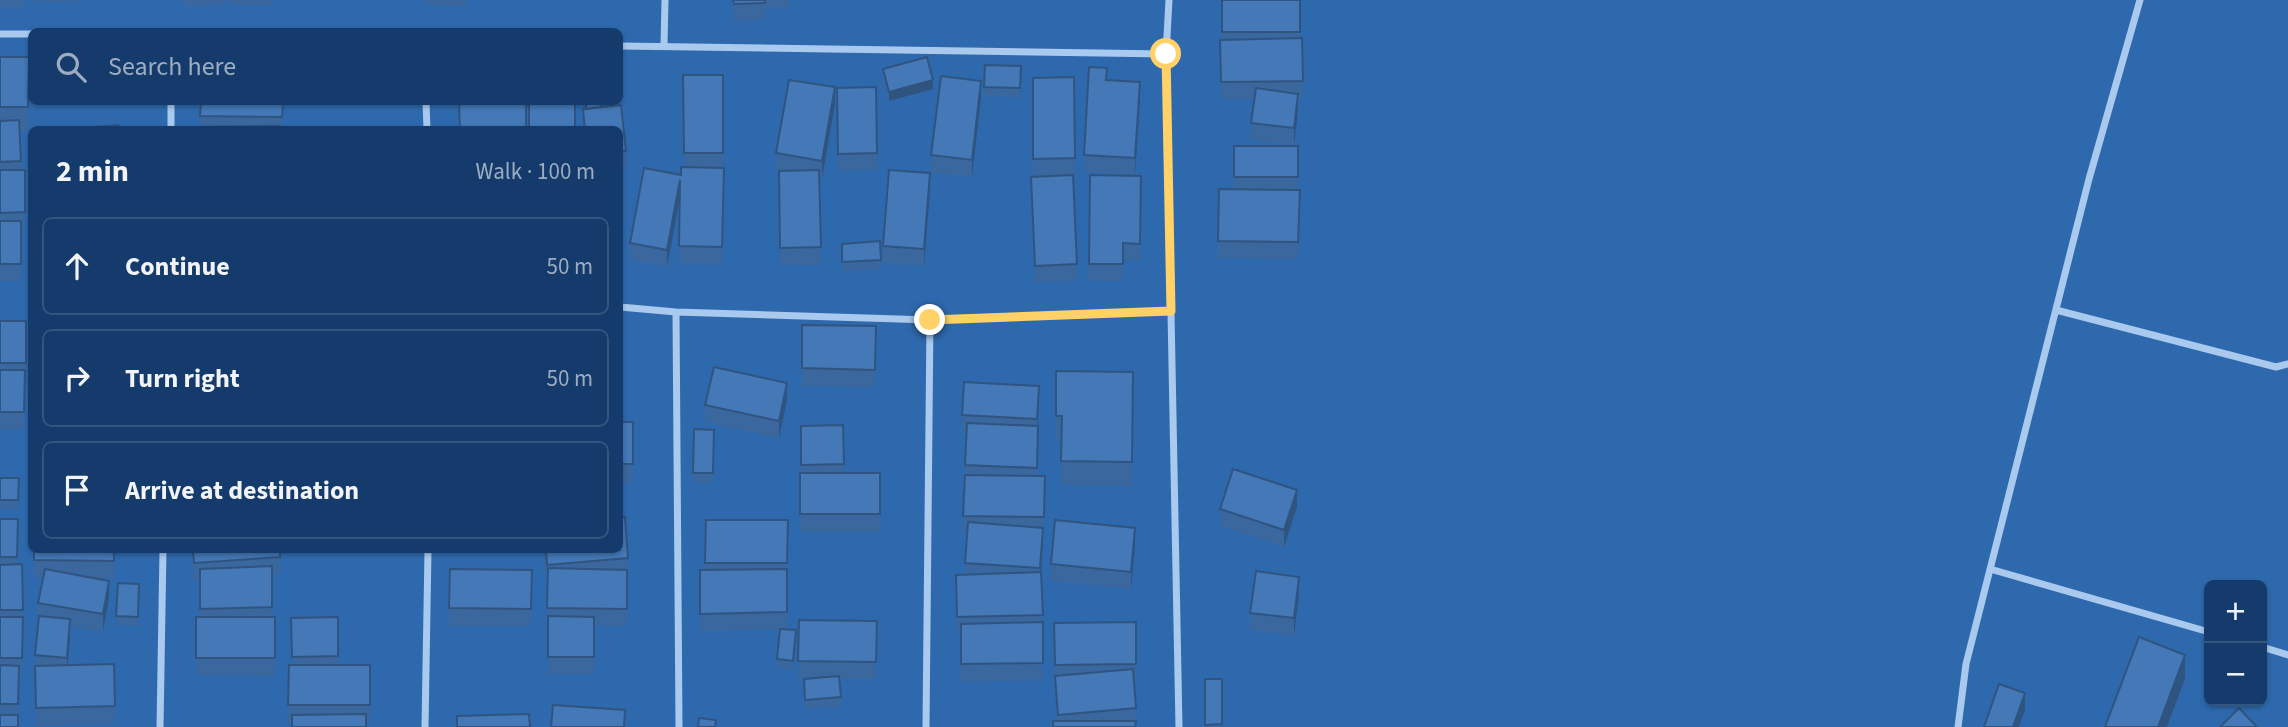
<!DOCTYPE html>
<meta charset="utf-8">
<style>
:root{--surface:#143b6b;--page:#214673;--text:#f1f3f6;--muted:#9dadc1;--line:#33557e}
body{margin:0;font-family:"Source Sans 3",sans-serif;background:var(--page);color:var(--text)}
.controls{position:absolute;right:21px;bottom:21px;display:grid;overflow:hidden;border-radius:10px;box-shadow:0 2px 5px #0004}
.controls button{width:63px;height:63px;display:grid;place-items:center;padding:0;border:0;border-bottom:2px solid var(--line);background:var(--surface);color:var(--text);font:35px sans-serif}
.stop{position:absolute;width:21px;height:21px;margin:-16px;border:5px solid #ffd166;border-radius:50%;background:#fff}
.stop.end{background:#ffd166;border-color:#fff;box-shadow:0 2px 7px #0008}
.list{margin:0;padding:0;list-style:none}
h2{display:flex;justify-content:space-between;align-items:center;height:91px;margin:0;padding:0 28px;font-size:30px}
h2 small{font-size:23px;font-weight:400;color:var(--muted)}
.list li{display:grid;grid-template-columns:46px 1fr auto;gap:21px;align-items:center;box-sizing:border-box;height:98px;margin:0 14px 14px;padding:0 14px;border:2px solid var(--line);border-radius:10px}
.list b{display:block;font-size:26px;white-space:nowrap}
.list em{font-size:23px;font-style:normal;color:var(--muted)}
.icon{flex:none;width:38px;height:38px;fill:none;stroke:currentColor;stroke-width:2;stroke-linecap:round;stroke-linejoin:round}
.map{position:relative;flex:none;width:2288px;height:727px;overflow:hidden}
.search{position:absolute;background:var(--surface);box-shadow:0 2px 5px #0004;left:28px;top:28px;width:595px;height:77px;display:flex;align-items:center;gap:18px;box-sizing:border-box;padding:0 24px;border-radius:10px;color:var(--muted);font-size:26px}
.panel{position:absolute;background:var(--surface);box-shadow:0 2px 5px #0004;left:28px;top:126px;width:595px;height:427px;border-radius:10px}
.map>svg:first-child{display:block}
.green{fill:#2e69ad;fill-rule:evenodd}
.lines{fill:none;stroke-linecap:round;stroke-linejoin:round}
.minor{stroke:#a9c9ee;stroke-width:7}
.wall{fill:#3a679d}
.shaded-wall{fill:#305480}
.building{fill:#4478b7;stroke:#305480;stroke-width:2}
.route{stroke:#ffd166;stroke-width:9}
</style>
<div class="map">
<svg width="2288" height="727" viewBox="0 0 2288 727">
<rect width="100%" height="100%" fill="#1b4f8f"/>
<!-- green -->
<path class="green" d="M0,0H2288V727H0ZM32,32H620V102H32ZM32,130H620V550H32ZM2209,585H2262V701H2209Z"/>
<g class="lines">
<!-- minor -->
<path class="minor" d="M1169,0L1166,54L1179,727
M0,34H32
M620,46L1166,54
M664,46L665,0
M426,102L427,130
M171,130V102
M620,307L676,312L930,320L1171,311
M2056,310L2276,367L2288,364
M676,312L679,727
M1990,569L2209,632
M2262,647L2288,655
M160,727L163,550
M425,727L428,550
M926,727L930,320
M1958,727L1966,664L2089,179L2140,0"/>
</g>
<!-- wall -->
<path class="wall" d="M0,0H25V7L0,8Z
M36,0H77V2H36Z
M183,0H225V4L184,7Z
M229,0H271V5H229Z
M426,0H466V6L426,5Z
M733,0H790V7L765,8V20L734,21Z
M1222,0H1300V38H1302L1303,98H1298V111L1294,145L1251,140V123L1254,99H1221L1220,40H1222Z
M0,57H29L28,132L20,131L21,170L25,212V229L21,230V281H0Z
M985,65L1021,66L1020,97L984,96Z
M883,69L933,89L889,101L883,78Z
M683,75H723V168L724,186L722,264L679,263L680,198L667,267L630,260V243L681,175L684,167Z
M1074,77L1075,176H1073L1077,281L1035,283L1031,177L1063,176H1033V78Z
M1107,80L1140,99L1135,175L1084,172V155Z
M876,87L877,170L838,171L837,88Z
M981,98L972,177L931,173V155Z
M201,102H283L282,130H196L200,127Z
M586,102H601V107L621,105L626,151V168L620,169V130H583V109H586Z
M835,104L822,178L819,177L821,265H780L779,171H780L776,170V153Z
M1234,146H1298V190L1300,207L1298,259L1218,258V241L1234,189Z
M1090,175L1141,176L1140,261L1123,260V281H1089Z
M930,191L924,266L883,263V246Z
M880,241L881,269L842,271V244Z
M0,321H26V380H25L24,429L0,430Z
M802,325L876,326L875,387L802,386Z
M1056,371L1133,372L1132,486L1061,485V440H1056Z
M787,400L779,438L705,422V405Z
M1039,403L1037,426L1038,443L1037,476H1045L1044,534H1043L1041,572L1043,680L961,682V634H957L956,575L965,574L967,533H963L965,465L967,433H962V415Z
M620,422H633V482H622L621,517L628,558L627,626H594V674H548L547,581L545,550H620Z
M843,425L844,473H880V532H800V473H801V426Z
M694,429L714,430L713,482H693Z
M0,478H19L18,509H0Z
M1297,507L1284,547L1220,526V509Z
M0,519H18L17,564H22L23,617L22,676H19L18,721L0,727Z
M706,520H788L787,629L796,639L793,670L777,668L780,629L700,631V570H705Z
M1135,545L1131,589L1051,581V564Z
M34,550H114V578H93L109,598L103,632L70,626L68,665L114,664L115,723L36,726L35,655L38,620V603L43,578L34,577Z
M193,550H280V574L272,575V617H275V676L196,675V617H200V579L194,580Z
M450,569L532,570L531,626H449Z
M118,583L139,584L138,626L116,625Z
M1299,594L1294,636L1250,630V613Z
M338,617V665H370V723L288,722L289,665H292L291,618Z
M799,620L877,621L876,679H840L841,706L805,709L804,679L817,678H798Z
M1136,622V681H1133L1136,727L1057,721L1055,693L1054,623Z
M1205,679H1222V727H1205Z"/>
<!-- shaded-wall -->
<path class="shaded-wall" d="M933,80V89L889,101V92Z
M981,81V98L972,177V160Z
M1140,82V99L1135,175V158Z
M835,87V104L822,178V161Z
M1298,94V111L1294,145V128Z
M930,173V191L924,266V249Z
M680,180V197L667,267V250Z
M787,383V400L779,438V421Z
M1039,386V403L1037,436V419Z
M1297,490V507L1284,547V530Z
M1043,528V545L1040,586V568Z
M1135,528V545L1131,589V572Z
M1299,577V594L1294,636V618Z
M109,581V598L103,632V614Z
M70,619V636L67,675V658Z
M2185,655V679L2167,727H2158Z
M2025,693V710L2019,727H2013Z"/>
<!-- building -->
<path class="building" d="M733,0H765V3L734,4Z
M1222,0H1300V32H1222Z
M1302,38L1303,81L1221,82L1220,40Z
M0,57H29L28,107H0Z
M927,57L933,80L889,92L883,69Z
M985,65L1021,66L1020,88L984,87Z
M1089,67L1107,68L1106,80L1140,82L1135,158L1084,155Z
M683,75H723V153H684Z
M941,76L981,81L972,160L931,155Z
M1074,77L1075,158L1033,159V78Z
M789,80L835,87L822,161L776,153Z
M876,87L877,153L838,154L837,88Z
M1256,88L1298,94L1294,128L1251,123Z
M201,102H283L282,117L200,116Z
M459,102H526V130H460Z
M529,102H575V130H529Z
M586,102H601V107L586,109Z
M621,105L626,151H620V130H585L583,109Z
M19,120L21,161L0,162V121Z
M118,125V130H62Z
M280,126V130H196V127Z
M1234,146H1298V177H1234Z
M681,167L724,168L722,247L679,246L680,180L667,250L630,243L644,168L681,175Z
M0,170H25V212L0,213Z
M819,170L821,247L780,248L779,171Z
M889,170L930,173L924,249L883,246Z
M1073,175L1077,264L1035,266L1031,177Z
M1090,175L1141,176L1140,244L1123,243V264H1089Z
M1219,189L1300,190L1298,242L1218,241Z
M0,221H21V264H0Z
M880,241L881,260L842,262V244Z
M0,321H26V363H0Z
M802,325L876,326L875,370L802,368Z
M714,367L787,383L779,421L705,405Z
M0,370H25L24,412H0Z
M1056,371L1133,372L1132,462L1061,461L1062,416H1056Z
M964,382L1039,386L1037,419L962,415Z
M620,422H633V464H620Z
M967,423L1038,426L1037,468L965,465Z
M843,425L844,464L801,465V426Z
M694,429L714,430L713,473H693Z
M620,468H622L621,512H620Z
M1233,469L1297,490L1284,530L1220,509Z
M800,473H880V514H800Z
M965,475L1045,476L1044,517L963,516Z
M0,478H19L18,500H0Z
M620,517H625L628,558L547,565L546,550H620Z
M0,519H18L17,557H0Z
M706,520H788L787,563H705Z
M1055,520L1135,528L1131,572L1051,564Z
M968,522L1043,528L1040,568L965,563Z
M34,550H114V561L34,560Z
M193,550H280V557L194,563Z
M22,564L23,610H0V565Z
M272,566V607L200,609V569Z
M548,568L627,570V609L547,608Z
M45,569L109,581L103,614L38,603Z
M450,569L532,570L531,609L449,608Z
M787,569V612L700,614V570Z
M1256,571L1299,577L1294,618L1250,613Z
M1041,572L1043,615L957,617L956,575Z
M118,583L139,584L138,617L116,616Z
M39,616L70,619L67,658L35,655Z
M548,616L594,617V657H548Z
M0,617H23L22,658H0Z
M196,617H275V658H196Z
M338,617V656L292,657L291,618Z
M799,620L877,621L876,662L798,661Z
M1043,622V663L961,664V624Z
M1136,622V664L1055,665L1054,623Z
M780,629L796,630L793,661L777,659Z
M2139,637L2185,655L2158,727H2105Z
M114,664L115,706L36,708L35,666Z
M0,665L19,666L18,704H0Z
M289,665H370V705H288Z
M1133,669L1136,708L1058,715L1055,676Z
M839,676L841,697L805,700L804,679Z
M1205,679H1222V724L1205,725Z
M1999,684L2025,693L2013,727H1984Z
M553,705L625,710L624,727H551Z
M2239,708L2257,727H2220Z
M366,714V727H292V715Z
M529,714L530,727H457V716Z
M0,715H18V727H0Z
M699,718L716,720L715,727H698Z
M1053,721H1136L1135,727H1053Z"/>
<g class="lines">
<!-- route -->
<path class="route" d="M930,320L1171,311L1166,54"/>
</g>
</svg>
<div class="controls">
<button>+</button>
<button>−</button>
</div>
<div class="stop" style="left:1166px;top:54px"></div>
<div class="stop end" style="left:930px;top:320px"></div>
<div class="search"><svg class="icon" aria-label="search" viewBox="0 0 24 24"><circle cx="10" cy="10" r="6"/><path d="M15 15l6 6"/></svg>Search here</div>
<section class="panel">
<h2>2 min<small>Walk · 100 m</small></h2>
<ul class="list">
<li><svg class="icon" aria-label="ahead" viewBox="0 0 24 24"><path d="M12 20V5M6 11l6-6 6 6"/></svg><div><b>Continue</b></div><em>50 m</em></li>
<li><svg class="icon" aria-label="right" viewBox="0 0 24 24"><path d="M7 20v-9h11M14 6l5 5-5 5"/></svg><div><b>Turn right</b></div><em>50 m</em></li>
<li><svg class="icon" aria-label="arrive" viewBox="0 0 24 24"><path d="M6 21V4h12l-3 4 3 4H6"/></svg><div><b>Arrive at destination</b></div></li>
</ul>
</section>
</div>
